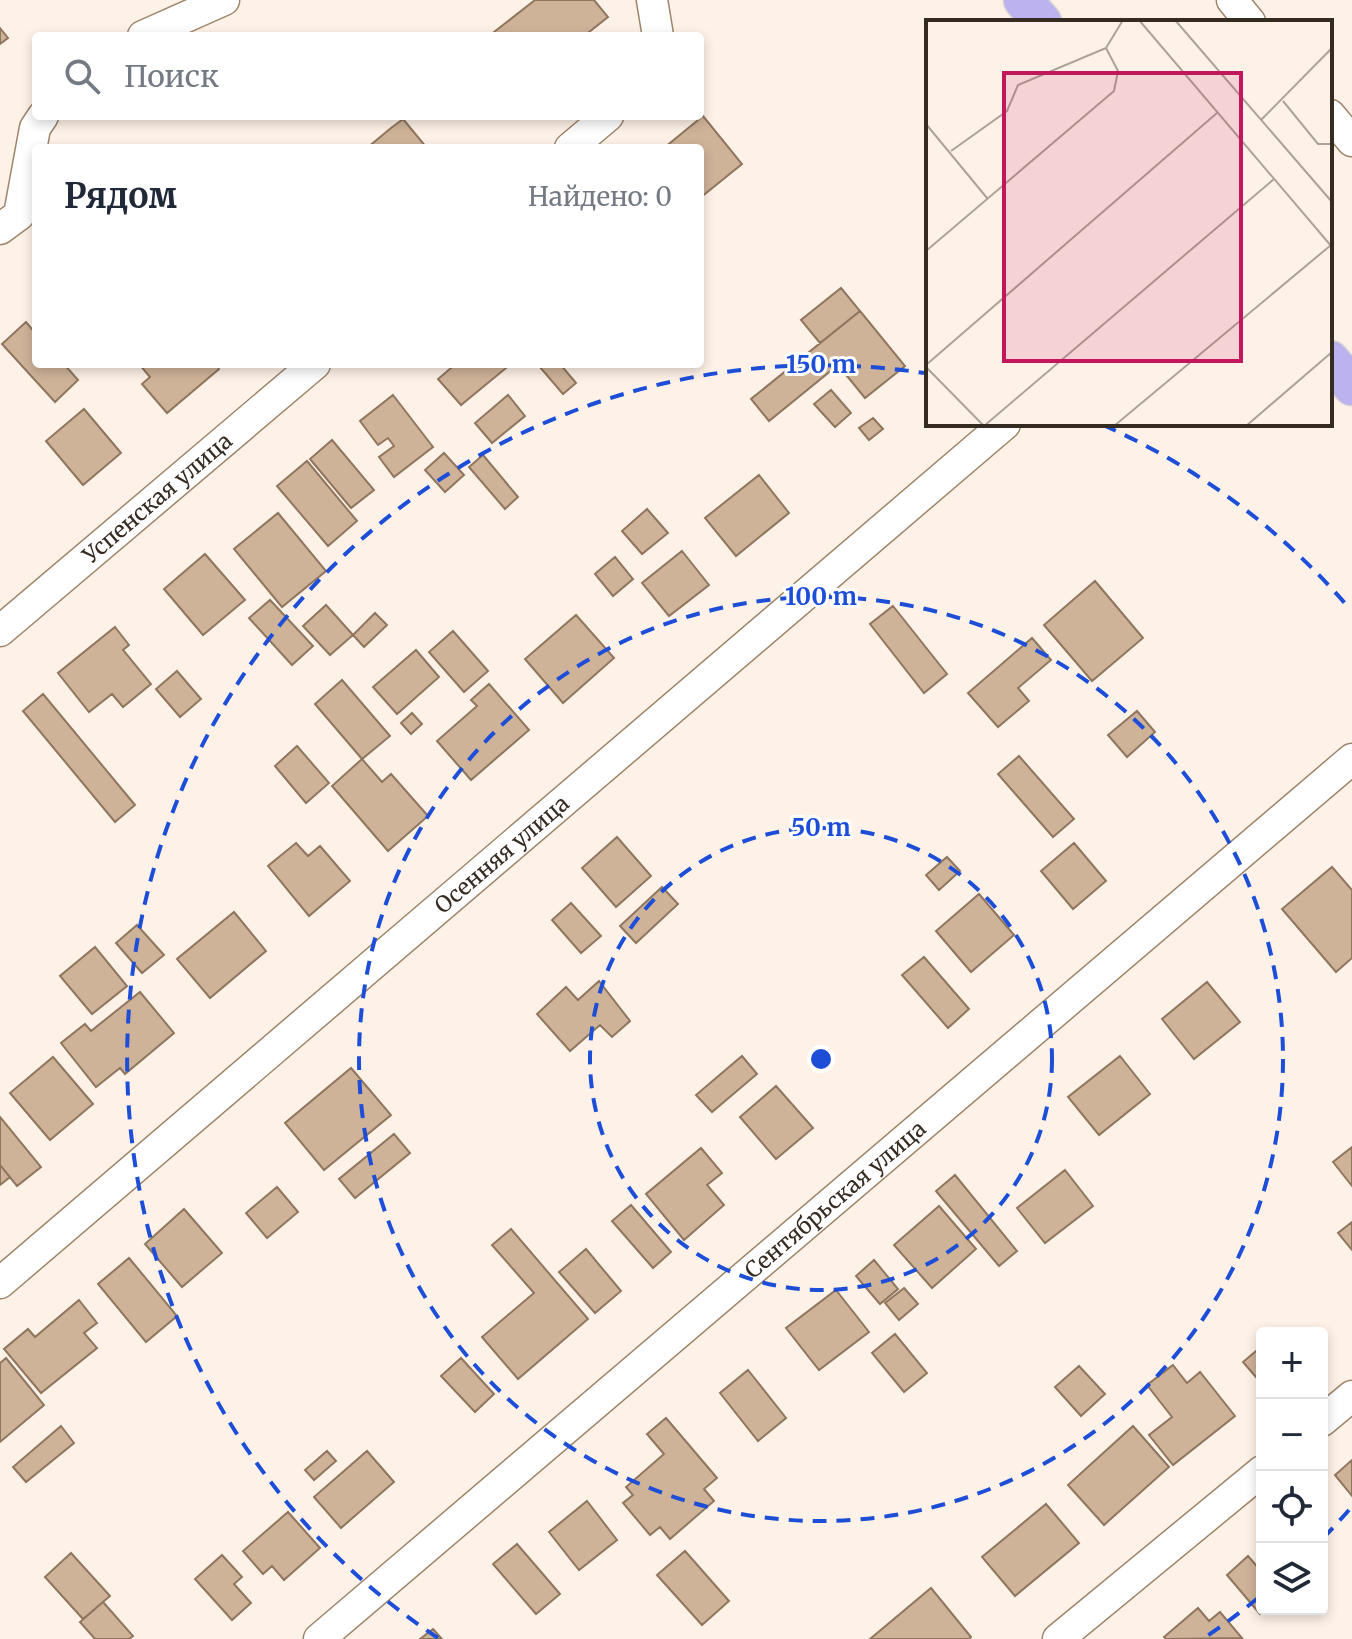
<!DOCTYPE html>
<html lang="ru">
<meta charset="utf-8">
<style>
:root{--surface:#fff;--page:#f2f2f3;--text:#1f2937;--muted:#747a83;--line:#e0e1e3}
body{margin:0;font-family:Merriweather,serif;background:var(--page);color:var(--text)}
.controls{position:absolute;right:24px;bottom:24px;display:grid;overflow:hidden;border-radius:8px;box-shadow:0 4px 12px #0003}
.controls button{width:72px;height:72px;display:grid;place-items:center;padding:0;border:0;border-bottom:2px solid var(--line);background:var(--surface);color:var(--text);font:40px sans-serif}
.list{margin:0;padding:0;list-style:none}
h2{display:flex;justify-content:space-between;align-items:center;height:104px;margin:0;padding:0 32px;font-size:34px}
h2 small{font-size:26px;font-weight:400;color:var(--muted)}
.icon{flex:none;width:44px;height:44px;fill:none;stroke:currentColor;stroke-width:2;stroke-linecap:round;stroke-linejoin:round}
.map{position:relative;flex:none;width:1352px;height:1639px;overflow:hidden}
.search{position:absolute;background:var(--surface);box-shadow:0 4px 12px #0003;left:32px;top:32px;width:672px;height:88px;display:flex;align-items:center;gap:20px;box-sizing:border-box;padding:0 28px;border-radius:8px;color:var(--muted);font-size:30px}
.panel{position:absolute;background:var(--surface);box-shadow:0 4px 12px #0003;left:32px;top:144px;width:672px;height:224px;border-radius:8px}
.map>svg:first-child{display:block}
.building{fill:#cfb399;stroke:#90765e;stroke-width:2}
.lines{fill:none;stroke-linecap:round;stroke-linejoin:round}
.minor-casing{stroke:#9e846b;stroke-width:33}
.major-casing{stroke:#d7d5d3;stroke-width:41}
.minor{stroke:#fff;stroke-width:30}
.major{stroke:#bcb2ef;stroke-width:38}
.ring{fill:none;stroke:#1d4ed8;stroke-width:4;stroke-dasharray:14 10}
.labels{text-anchor:middle;stroke-width:6;stroke-linejoin:round;paint-order:stroke}
.street-label{font-size:22px;fill:#362b21;stroke:#fff}
.inset-road{fill:none;stroke:#aea298;stroke-width:2}
.view{fill:#c2185b;fill-opacity:0.15;stroke:#c2185b;stroke-width:4}
.inset-edge{fill:none;stroke:#362b21;stroke-width:4}
.centre{fill:#1d4ed8;stroke:#fff;stroke-width:4}
.ring-label{font-size:24px;text-anchor:middle;font-weight:bold;fill:#1d4ed8;stroke:#fff;stroke-width:6;stroke-linejoin:round;paint-order:stroke}
</style>
<div class="map">
<svg width="1352" height="1639" viewBox="0 0 1352 1639">
<rect width="100%" height="100%" fill="#fef2e8"/>
<!-- building -->
<path class="building" d="M535,0H594L608,17L584,36H489Z
M0,28L8,38L0,44Z
M703,116L742,164L700,198V148H664Z
M403,119L427,148H367L391,128Z
M841,288L860,311L820,343L801,320Z
M860,311L905,366L865,398L838,365L769,421L751,399Z
M26,322L36,334V364H64L78,380L55,402L2,344Z
M139,364H215L219,369L167,413L142,384L150,377Z
M448,364H511L461,405L438,379L451,368Z
M541,364H560L576,383L563,394L539,366Z
M831,390L851,413L835,427L814,404Z
M393,395L433,447L394,477L379,457L394,446L388,438L378,445L360,421Z
M508,395L525,416L492,443L475,423Z
M84,409L121,453L83,485L46,441Z
M873,418L883,429L869,440L859,428Z
M332,440L374,490L351,508L310,459Z
M444,453L464,475L445,492L425,470Z
M483,455L518,497L505,509L469,467Z
M307,461L357,521L328,546L277,486Z
M759,475L789,513L736,556L705,518Z
M647,509L668,533L642,554L622,531Z
M278,513L326,571L282,607L234,549Z
M682,551L709,585L669,616L642,583Z
M205,554L245,600L203,635L164,589Z
M615,557L633,579L613,596L595,574Z
M1095,581L1143,638L1092,681L1044,625Z
M270,600L313,646L292,665L249,618Z
M326,605L353,635L330,655L303,626Z
M893,606L947,674L924,693L870,624Z
M375,613L387,625L364,647L353,635Z
M576,615L614,658L563,703L525,659Z
M115,627L129,645L123,650L151,684L123,707L112,694L89,712L58,673Z
M453,631L488,671L464,692L429,652Z
M1032,638L1051,660L1018,688L1029,701L998,727L968,693Z
M416,650L439,677L397,714L373,687Z
M177,671L201,699L180,717L156,689Z
M342,680L390,736L362,759L315,704Z
M489,684L529,730L471,780L437,741L477,706L471,700Z
M43,694L135,805L115,822L23,711Z
M1137,711L1155,732L1127,757L1108,735Z
M412,713L422,724L411,734L401,723Z
M297,746L329,783L306,803L275,766Z
M1019,756L1074,819L1053,837L998,774Z
M362,759L382,782L391,774L428,816L388,851L332,786Z
M617,837L651,876L616,907L582,868Z
M296,843L308,856L320,846L350,881L309,916L268,866Z
M1074,843L1106,881L1073,909L1041,871Z
M947,857L960,871L939,890L926,875Z
M1332,867L1352,890V958L1336,972L1282,909Z
M662,887L678,904L636,943L620,926Z
M979,894L1014,935L971,972L936,931Z
M571,903L601,936L581,953L552,920Z
M234,912L266,951L210,998L177,959Z
M137,925L164,955L142,973L116,943Z
M95,947L127,986L92,1014L60,976Z
M924,957L969,1009L948,1028L902,975Z
M599,981L630,1021L612,1037L600,1025L570,1051L537,1014L566,987L578,1000Z
M1207,982L1240,1022L1194,1059L1162,1019Z
M140,992L174,1033L125,1074L120,1068L96,1087L61,1043L85,1024L91,1031Z
M742,1056L757,1074L712,1112L696,1095Z
M1120,1056L1150,1094L1099,1135L1068,1097Z
M53,1057L93,1104L50,1140L10,1093Z
M351,1068L391,1115L324,1170L285,1123Z
M776,1086L813,1128L776,1159L740,1117Z
M0,1117L41,1167L17,1186L0,1165Z
M394,1134L410,1153L355,1198L339,1179Z
M1352,1147V1186L1333,1162Z
M701,1148L722,1173L707,1185L724,1205L684,1240L646,1194Z
M0,1165L10,1177L0,1185Z
M1065,1170L1093,1206L1045,1243L1017,1208Z
M955,1175L1017,1251L999,1266L936,1191Z
M277,1187L298,1212L267,1238L246,1213Z
M631,1205L671,1252L653,1268L612,1221Z
M939,1206L976,1249L932,1288L894,1245Z
M184,1209L222,1253L182,1287L145,1244Z
M1352,1222V1250L1338,1233Z
M511,1229L588,1319L518,1379L482,1337L534,1293L492,1245Z
M586,1249L621,1291L595,1313L559,1272Z
M129,1258L177,1316L146,1342L98,1284Z
M874,1260L898,1289L880,1304L856,1276Z
M904,1288L918,1304L899,1320L885,1303Z
M836,1290L869,1332L819,1370L786,1328Z
M79,1300L97,1323L84,1333L97,1348L41,1393L4,1349L28,1329L35,1337Z
M895,1334L927,1373L904,1392L872,1353Z
M1262,1346V1384L1243,1362Z
M6,1358L44,1405L0,1442V1363Z
M461,1358L494,1394L475,1412L441,1376Z
M1173,1365L1187,1383L1200,1372L1235,1416L1173,1465L1149,1435L1172,1417L1147,1385Z
M1079,1366L1105,1394L1081,1416L1055,1387Z
M748,1370L786,1418L758,1441L720,1393Z
M666,1418L717,1478L704,1489L714,1501L670,1539L660,1527L650,1535L623,1503L633,1495L626,1487L664,1454L647,1434Z
M61,1426L74,1443L26,1482L13,1467Z
M1133,1426L1169,1467L1104,1525L1068,1485Z
M327,1451L336,1461L314,1480L305,1470Z
M367,1451L394,1482L341,1528L314,1497Z
M1352,1460V1496L1335,1475Z
M587,1501L617,1540L579,1570L549,1532Z
M1046,1504L1079,1543L1015,1596L982,1557Z
M288,1512L320,1548L284,1580L272,1566L263,1574L243,1551Z
M517,1544L560,1594L536,1614L493,1564Z
M685,1551L729,1601L702,1625L657,1575Z
M71,1553L110,1596L83,1619L45,1577Z
M222,1555L242,1577L234,1584L251,1603L232,1620L195,1579Z
M1248,1556L1262,1572V1609H1266L1260,1614L1227,1575Z
M931,1588L971,1637L969,1639H870Z
M103,1602L133,1636L129,1639H95L80,1622Z
M1198,1608L1209,1621L1220,1612L1242,1638L1166,1639L1164,1637Z
M433,1629L442,1639H420Z"/>
<g class="lines">
<!-- minor casing -->
<g class="minor-casing">
<g id="minor">
<path d="M652,0L658,36"/>
<path d="M1232,0L1250,22"/>
<path d="M143,36L224,0"/>
<path d="M1330,115L1352,141"/>
<path d="M570,148L608,116"/>
<path d="M0,229L19,215L35,128L43,116"/>
<path id="s1" d="M0,631L315,364"/>
<path id="s2" d="M0,1283L1005,424"/>
<path d="M1322,1421L1352,1396"/>
<path id="s3" d="M319,1639L1352,759"/>
<path d="M1058,1639L1262,1471"/>
</g>
</g>
<!-- major casing -->
<g class="major-casing">
<path id="major" d="M1023,0L1042,22
M1330,360L1352,386"/>
</g>
<!-- minor -->
<use href="#minor" class="minor"/>
<!-- major -->
<use href="#major" class="major"/>
</g>
<!-- distance rings -->
<g class="ring">
<circle cx="821" cy="1059" r="231"/>
<circle cx="821" cy="1059" r="462"/>
<path d="M1349 1510A694 694 0 0 1 1324 1537M1258 1598A694 694 0 0 1 1204 1638M438 1638A694 694 0 0 1 924 373M1103 425A694 694 0 0 1 1349 608"/>
</g>
<g class="labels">
<!-- street labels -->
<g class="street-label">
<text dy="8" stroke="none"><textPath href="#s1" startOffset="206">Успенская улица</textPath></text>
<text dy="8" stroke="none"><textPath href="#s2" startOffset="660">Осенняя улица</textPath></text>
<text dy="8" stroke="none"><textPath href="#s3" startOffset="678">Сентябрьская улица</textPath></text>
</g>
</g>
<!-- overview -->
<g transform="translate(926 20)">
<rect width="406" height="406" fill="#fef2e8"/>
<path class="inset-road" d="M213,0L406,227M249,0L406,182M357,81L392,124H406M335,100L406,28M0,104L61,178M25,131L81,91L92,65L180,28M0,231L188,71L192,51L180,28L197,0M0,345L291,93M0,347L58,406M58,406L348,159M188,406L405,225M320,406L406,332"/>
<path class="view" d="M78,53H315V341H78Z"/>
<rect width="406" height="406" class="inset-edge"/>
</g>
<circle cx="821" cy="1059" r="12" class="centre"/>
<g class="ring-label">
<text x="821" y="373">150 m</text>
<text x="821" y="605">100 m</text>
<text x="821" y="836">50 m</text>
</g>
</svg>
<div class="controls">
<button>+</button>
<button>−</button>
<button><svg class="icon" aria-label="locate" viewBox="0 0 24 24"><circle cx="12" cy="12" r="6"/><path d="M12 2v4M12 18v4M2 12h4M18 12h4"/></svg></button>
<button><svg class="icon" aria-label="layers" viewBox="0 0 24 24"><path d="M12 4l9 5-9 5-9-5zM3 14l9 5 9-5"/></svg></button>
</div>
<div class="search"><svg class="icon" aria-label="search" viewBox="0 0 24 24"><circle cx="10" cy="10" r="6"/><path d="M15 15l6 6"/></svg>Поиск</div>
<section class="panel">
<h2>Рядом<small>Найдено: 0</small></h2>
<ul class="list">
</ul>
</section>
</div>
